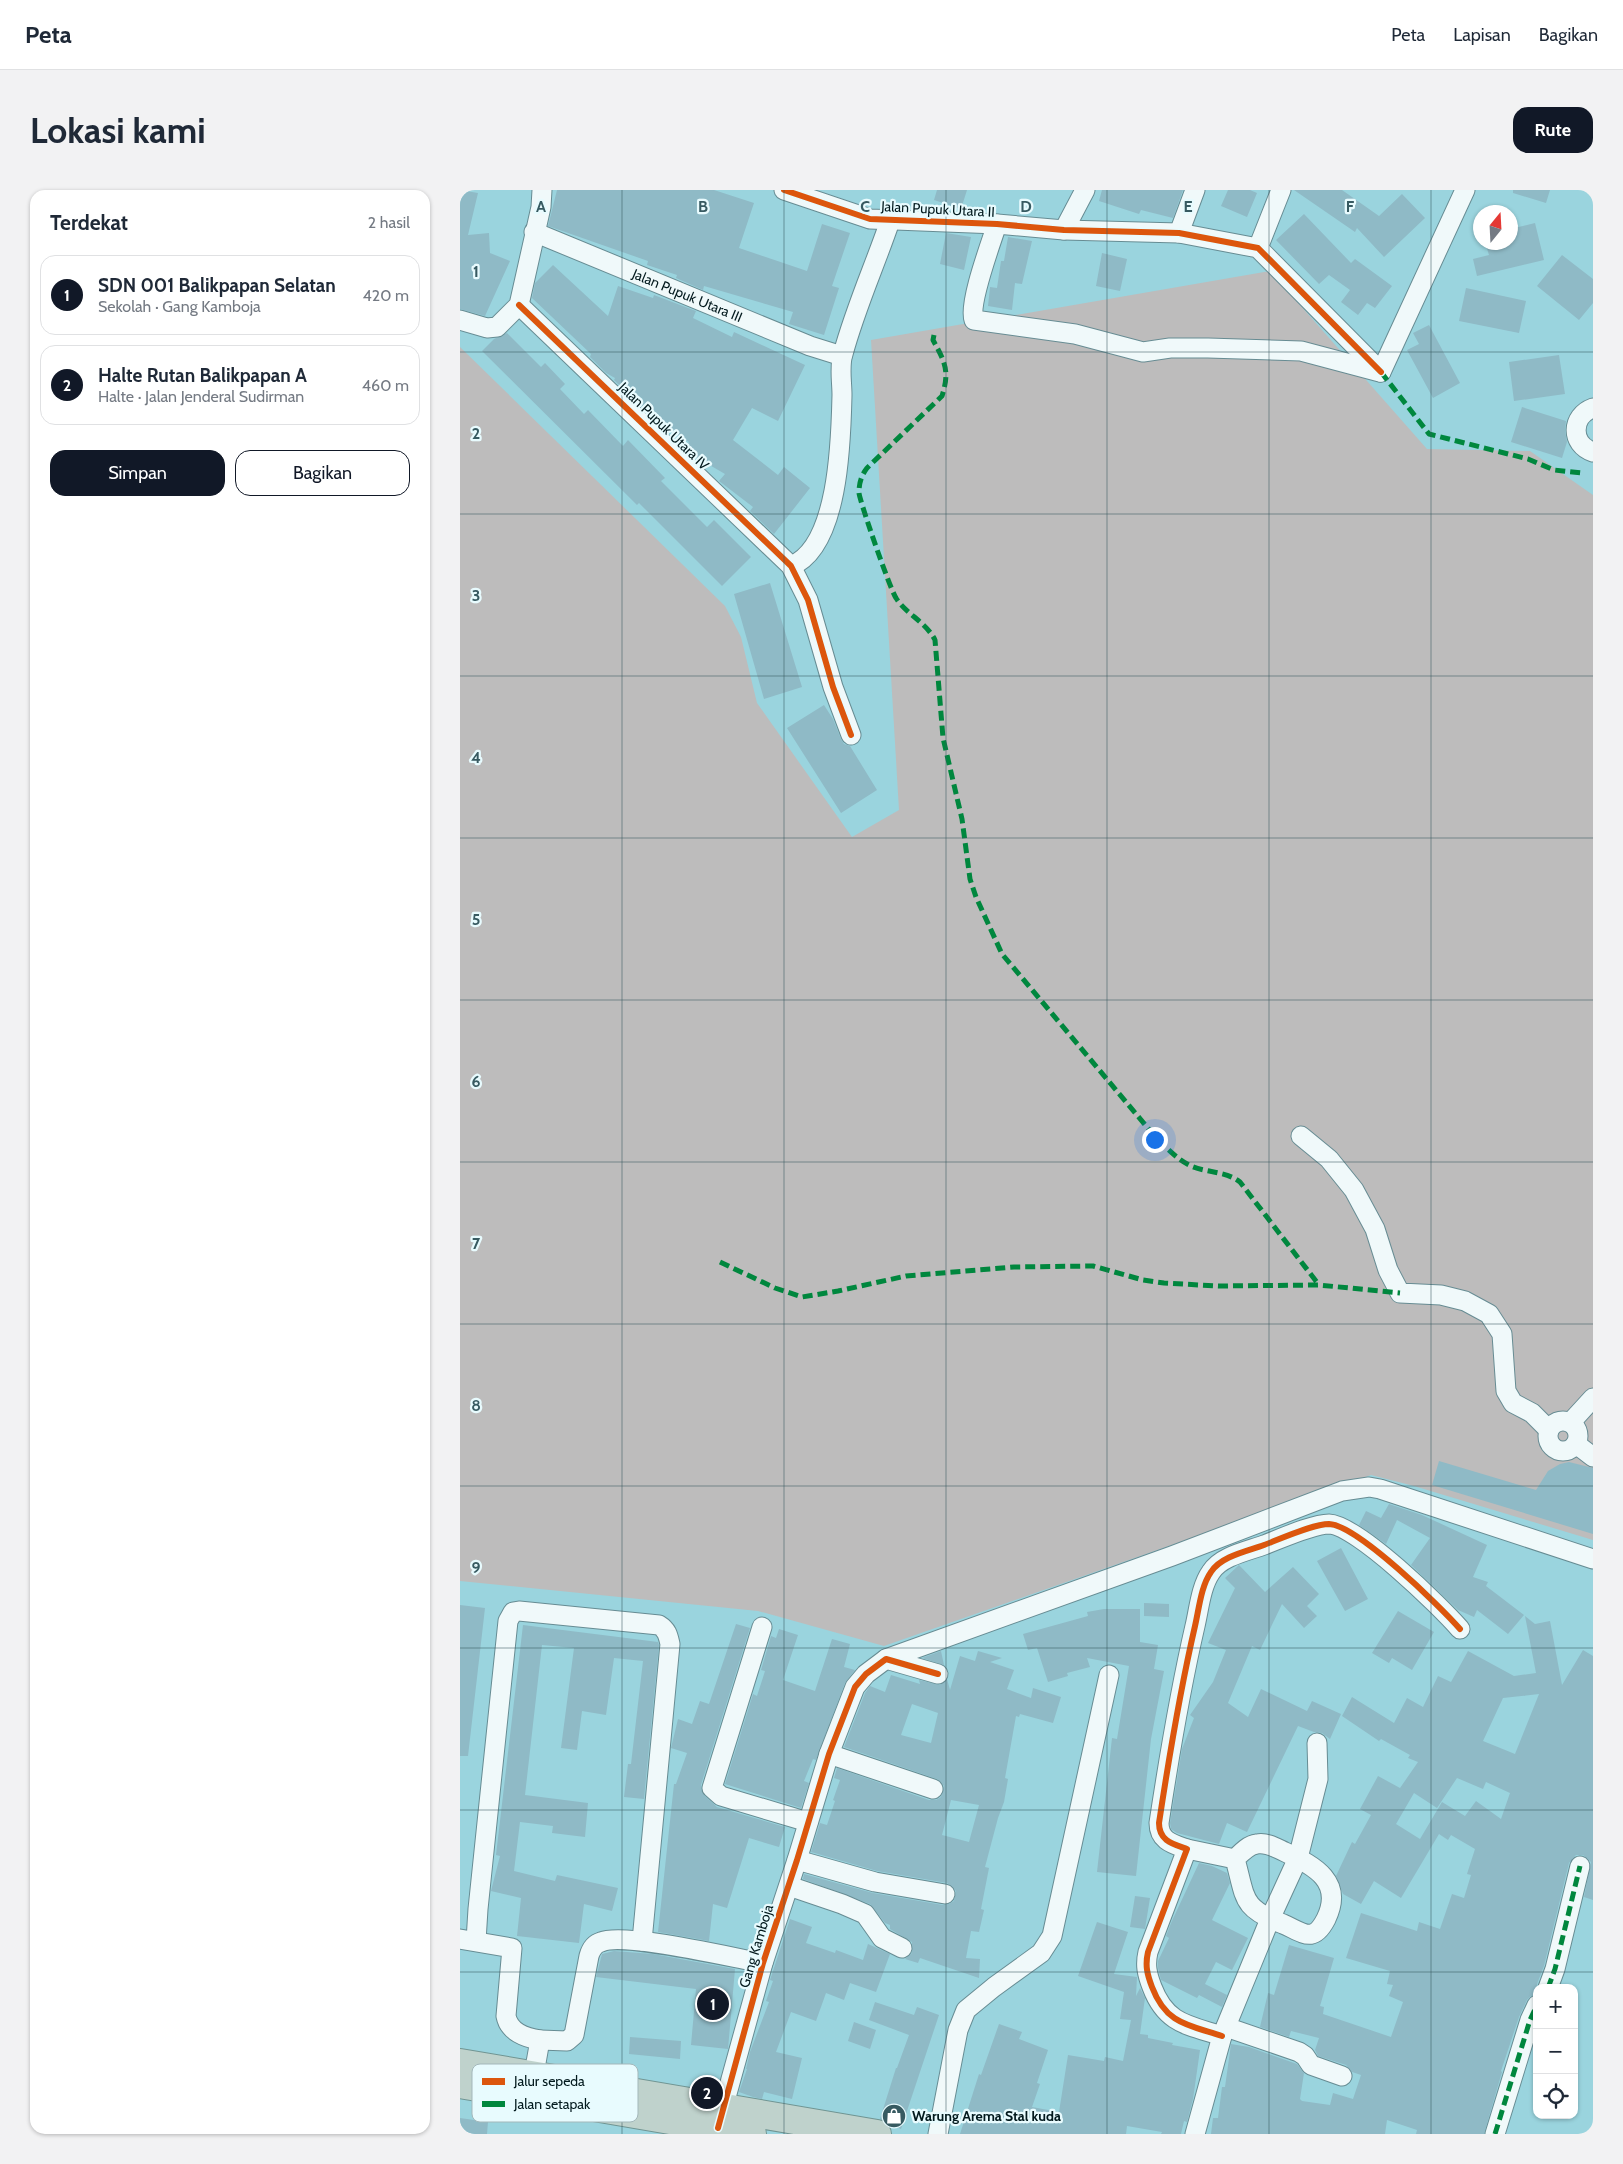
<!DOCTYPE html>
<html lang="id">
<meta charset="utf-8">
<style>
:root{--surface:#fff;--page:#f2f2f3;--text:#1f2937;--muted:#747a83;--line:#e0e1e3;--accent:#111827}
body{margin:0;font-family:Cabin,sans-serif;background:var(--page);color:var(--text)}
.controls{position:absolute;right:15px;bottom:15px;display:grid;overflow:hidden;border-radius:10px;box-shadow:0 1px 4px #0004}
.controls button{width:45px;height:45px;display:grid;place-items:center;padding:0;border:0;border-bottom:1px solid var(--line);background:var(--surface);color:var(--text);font:25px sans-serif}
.compass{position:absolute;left:1013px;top:15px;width:45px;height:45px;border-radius:50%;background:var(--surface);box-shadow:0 1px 4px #0004;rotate:18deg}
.you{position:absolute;left:694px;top:949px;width:18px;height:18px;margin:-12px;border:4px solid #fff;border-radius:50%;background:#1a73e8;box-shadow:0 0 0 8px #1a73e833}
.badge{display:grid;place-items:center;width:32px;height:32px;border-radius:50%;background:var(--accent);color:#fff;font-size:16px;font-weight:700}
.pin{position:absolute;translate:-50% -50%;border:2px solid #fff;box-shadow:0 1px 5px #0006}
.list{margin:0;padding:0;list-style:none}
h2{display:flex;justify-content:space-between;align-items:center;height:65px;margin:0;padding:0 20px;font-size:21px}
h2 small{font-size:16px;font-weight:400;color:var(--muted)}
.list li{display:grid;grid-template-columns:32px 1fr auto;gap:15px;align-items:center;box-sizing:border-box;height:80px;margin:0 10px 10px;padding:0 10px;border:1px solid var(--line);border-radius:15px}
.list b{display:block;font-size:19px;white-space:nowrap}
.list p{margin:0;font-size:16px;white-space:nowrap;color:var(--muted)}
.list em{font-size:16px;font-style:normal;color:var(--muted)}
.actions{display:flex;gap:10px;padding:15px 20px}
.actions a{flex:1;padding:11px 0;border:1px solid var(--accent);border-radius:15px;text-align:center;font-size:18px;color:var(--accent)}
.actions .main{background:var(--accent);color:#fff}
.icon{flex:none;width:28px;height:28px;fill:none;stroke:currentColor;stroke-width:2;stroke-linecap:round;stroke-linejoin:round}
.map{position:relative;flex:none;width:1133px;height:1944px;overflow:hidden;border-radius:15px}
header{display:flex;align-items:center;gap:30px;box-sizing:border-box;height:70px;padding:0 25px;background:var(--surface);border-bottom:1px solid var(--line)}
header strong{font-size:24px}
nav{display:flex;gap:28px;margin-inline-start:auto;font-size:18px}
.intro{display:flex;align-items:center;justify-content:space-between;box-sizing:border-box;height:120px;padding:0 30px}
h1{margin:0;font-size:35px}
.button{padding:12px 22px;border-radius:15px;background:var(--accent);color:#fff;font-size:18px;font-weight:700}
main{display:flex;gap:30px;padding:0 30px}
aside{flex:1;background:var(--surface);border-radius:15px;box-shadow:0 1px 4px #0004}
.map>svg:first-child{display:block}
.green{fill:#bdbcbc}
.building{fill:#8fbac6;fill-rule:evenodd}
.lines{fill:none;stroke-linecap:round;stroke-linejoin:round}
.minor-casing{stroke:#678c93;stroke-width:21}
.highway-casing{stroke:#709593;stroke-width:30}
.minor{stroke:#f0f9fa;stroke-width:19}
.highway{stroke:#bfd2cc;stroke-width:28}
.quiet{stroke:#00873e;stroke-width:5;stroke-dasharray:10 5;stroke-linecap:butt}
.cycleway-casing{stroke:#e8fbfe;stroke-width:9}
.cycleway{stroke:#dc560d;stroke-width:6}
.grid{fill:none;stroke:#375a61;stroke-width:1;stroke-opacity:0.55}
.labels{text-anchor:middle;stroke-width:4.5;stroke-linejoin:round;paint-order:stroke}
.street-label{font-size:14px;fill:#02191d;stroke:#e8fbfe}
.poi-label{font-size:14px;font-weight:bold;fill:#02191d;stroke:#e8fbfe;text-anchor:start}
.key{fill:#e8fbfe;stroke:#a3b7ba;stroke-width:1}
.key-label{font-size:14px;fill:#02191d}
.grid-label{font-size:16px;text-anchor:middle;font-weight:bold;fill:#375a61;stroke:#e8fbfe;stroke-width:4.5;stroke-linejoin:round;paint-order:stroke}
</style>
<header>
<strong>Peta</strong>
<nav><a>Peta</a><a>Lapisan</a><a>Bagikan</a></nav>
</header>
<div class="intro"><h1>Lokasi kami</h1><a class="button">Rute</a></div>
<main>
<aside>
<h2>Terdekat<small>2 hasil</small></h2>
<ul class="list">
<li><span class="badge">1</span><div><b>SDN 001 Balikpapan Selatan</b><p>Sekolah · Gang Kamboja</p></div><em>420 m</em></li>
<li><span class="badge">2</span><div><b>Halte Rutan Balikpapan A</b><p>Halte · Jalan Jenderal Sudirman</p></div><em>460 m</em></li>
</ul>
<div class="actions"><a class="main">Simpan</a><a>Bagikan</a></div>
</aside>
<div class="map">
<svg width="1133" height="1944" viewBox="0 0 1133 1944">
<rect width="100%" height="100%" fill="#9ad4de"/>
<!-- green -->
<path class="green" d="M810,81L967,259L1070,261L1133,305V1350L954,1296L911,1285L424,1456L298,1421L0,1391V157L265,416L281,447L297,513L392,647L439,620L411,150Z"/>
<!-- building -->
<path class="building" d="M0,0L18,3L8,45L29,43L30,63L50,71L25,126L0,119Z
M97,0H254L294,13L279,58L347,81L362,34L390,43L372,96L379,98L364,145L329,134L333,122L244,96L243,100L216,88L217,85L187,75L188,71L88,36Z
M477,0H507L501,19L474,10Z
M642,0H723L713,28L681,20L679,24L639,11Z
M768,0H790L797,3L787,27L761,16Z
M834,0H882L919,26L942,4L965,28L924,67L897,38L895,42Z
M1053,0H1090L1086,13L1053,3Z
M844,24L891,73L895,69L932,96L915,118L907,113L898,125L881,112L890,100L869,85L859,94L816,50Z
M1075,33L1084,70L1017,86L1013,69L1029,65L1025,52H1050V39Z
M486,43L511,47L504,80L480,74Z
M548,47L572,51L562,94L555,93L552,120L528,116L530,97L537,98L541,71H544Z
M642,63L667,69L660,101L636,96Z
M1102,65L1133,89V113L1119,130L1077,96Z
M93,75L148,126L158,96L193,108L194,105L236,121L233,128L272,147L274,142L345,175L318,231L292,218L273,250L318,285L324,277L350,298L314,344L290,321L293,317L259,291L265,284L229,263L225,259L229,252L201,235L197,232L200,228L179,215L183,209L158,194L154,190L155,188L146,183L130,167L131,164L72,108L75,93Z
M1006,98L1066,111L1059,143L999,131Z
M969,135L1000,193L973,208L947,160L959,154L953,143Z
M47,143L81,177L85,173L105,194L100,199L124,224L128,220L163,256L168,250L205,288L201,291L247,337L254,330L291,367L262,396L179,313L177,315L22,161L34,149Z
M1099,165L1105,204L1054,211L1049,172Z
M1062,217L1106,231L1105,241L1107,252L1102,268L1051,252Z
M310,393L342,497L304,509L274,404Z
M364,515L373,529L381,549L384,554L390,556L417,600L381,623L327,538Z
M979,1271L1076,1300L1088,1281L1100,1274L1109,1272L1133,1278V1344L972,1295Z
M929,1314L962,1325L1027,1355L1013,1387L1028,1392L1026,1396L1064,1425L1048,1444L1017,1420L1014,1427L998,1420L951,1375L970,1348L937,1330L926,1354L899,1335L906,1321L921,1328Z
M881,1358L908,1409L885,1421L857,1371Z
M779,1375L805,1402L833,1377L859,1404L847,1416L857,1426L844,1438L822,1414L800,1460L792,1456L768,1513L788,1527L801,1499L847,1521L852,1511L881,1524L870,1549L862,1543L854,1542L838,1536L787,1642L767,1633L759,1654L717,1643L711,1639L710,1633L722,1559L734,1528L730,1525L753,1492L766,1460L748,1453L775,1398L765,1388Z
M684,1413L709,1414V1427L684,1426Z
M0,1415L25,1418L8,1566H0Z
M644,1419H680V1452L698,1455L694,1479L704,1481L691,1549L676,1686L637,1682L652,1548L657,1549L669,1476L627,1468L630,1477L607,1483L608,1486L588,1492L577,1458L568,1460L563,1444L628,1426L627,1422Z
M938,1421L974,1442L952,1480L932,1468L929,1473L912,1463Z
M1065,1426L1075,1434L1090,1431L1102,1495L1123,1460L1133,1466V1710L1124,1707L1131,1672L1123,1665H1116L1109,1673L1084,1776L1077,1794V1804L1071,1806L1067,1810L1059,1827L1041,1881L1042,1882L1024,1944H956L957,1940L927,1930L925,1944H751L753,1928H758L762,1897H765L771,1854L789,1857L837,1874L844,1883L840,1909L842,1911L870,1915L873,1903L893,1909L901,1885L892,1882L886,1875L858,1866L855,1860L859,1848L831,1841L829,1847L800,1837L808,1803L814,1805L829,1755L874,1768L860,1816L864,1817L863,1824L931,1847L943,1812L929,1806L933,1795L927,1794L930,1781L886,1768L901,1723L957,1741L959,1732L980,1739L992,1704L1004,1708L1011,1685L1007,1684L1015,1659L991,1645L988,1650L979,1644L941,1708L914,1691L901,1714L883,1704L876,1686L892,1652L895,1654L911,1625L900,1619L918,1586L940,1598L958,1572L948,1568L950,1565L921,1549L919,1551L882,1526L892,1507L934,1533L947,1508L963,1517L978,1486L991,1492L1008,1461L1054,1486L1076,1483ZM1079,1504L1055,1564L1023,1551L1043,1508ZM997,1588L1023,1599L1026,1592L1050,1603L1041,1629L1016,1611L1005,1626L982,1612L960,1649L936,1634L954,1603L977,1618Z
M276,1434L290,1438L241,1595V1600L245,1606L257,1617L325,1637L319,1657L289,1648L267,1718L253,1714L249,1751L198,1742L214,1594H216L227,1563L211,1558L218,1529L232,1534L240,1511L249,1514Z
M63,1435L198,1452L199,1455L184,1609L164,1607L168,1574H171L183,1471L154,1468L146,1525L122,1521L117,1560L101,1558L114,1458L82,1455L65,1605L128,1613L125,1647L92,1643L93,1636L60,1632L54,1681L95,1691L97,1685L158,1698L152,1721L124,1714L119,1753L57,1746L61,1708L31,1701L40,1666L36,1665Z
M319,1439L338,1445L323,1490L355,1501L372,1449L390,1454L384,1477L395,1480L385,1493L356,1570L353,1569L344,1591L349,1593L341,1618L265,1594L293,1504L297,1506L305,1481L301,1480L311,1446L316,1448Z
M481,1461L484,1475L462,1468Z
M518,1461L542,1468L530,1472L554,1480L547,1499L571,1508L573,1498L601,1507L593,1533L560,1524L559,1527L556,1526L545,1588L548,1589L544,1612L538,1628L525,1677L529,1678L521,1719L524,1720L519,1742L511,1741L506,1768L520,1769L519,1788L460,1768L458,1773L445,1769L452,1763V1752L430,1739V1735L425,1733L410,1714L343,1689L344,1684L413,1703L483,1715L489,1714L494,1711L496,1701L487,1693L417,1681L351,1662L360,1633L367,1635L375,1611L373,1610L380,1590L374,1588L377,1578L469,1610H476L481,1607L484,1596L477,1589L384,1557L405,1503L410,1496L425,1502L431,1485L460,1494L459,1490L480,1495L487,1489L490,1500L500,1466L515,1471ZM452,1514L478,1523L471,1553L441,1545ZM491,1610L519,1615L509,1652L482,1645Z
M739,1673L752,1676L767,1683L770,1693L752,1730L788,1748L772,1780L756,1772L745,1794L767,1805L762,1817L739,1805L737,1808L701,1790L698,1778V1771L709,1748L706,1746L711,1733Z
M675,1706L690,1708L685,1739L670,1737Z
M330,1729L352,1737L346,1753L375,1763L376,1760L403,1770L408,1754L430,1764L416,1802L390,1793L384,1810L366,1803L356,1831L331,1822L316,1862L342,1868L332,1909L304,1902L302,1909L293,1907L279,1902L287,1879H286L290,1862L309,1812L306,1811L313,1791L310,1790Z
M637,1732L668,1742L654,1784L677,1787L676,1806L680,1798L685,1808L680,1844L688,1845V1848L713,1853L712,1855L740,1860L733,1909L727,1932L724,1931L721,1944H701L702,1942L667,1936L666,1944H500L519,1884L521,1885L539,1834L562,1842L559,1849L588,1860L577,1893L580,1894L572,1917L599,1922L608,1865L644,1871L645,1867L663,1871L671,1830L660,1829L664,1802L618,1786Z
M154,1761L193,1764L275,1779L268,1859L231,1855L236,1799L136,1787L142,1764Z
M415,1812L454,1825L457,1817L479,1825L441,1939L420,1929L436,1878H437L449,1845L409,1830Z
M394,1832L416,1840L410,1859L388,1851Z
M170,1847L221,1851L220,1869L169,1864Z
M0,1928L28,1932L27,1944H0Z"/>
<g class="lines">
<!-- minor casing -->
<g class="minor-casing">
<g id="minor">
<path d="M324,0L410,29L537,34L604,40L719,43L798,58L921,182"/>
<path d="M537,34C531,53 508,114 514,130L615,144L683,162L710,158H748L841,161L920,182"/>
<path d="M604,40L625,0"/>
<path id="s1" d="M74,42L350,156L382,166"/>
<path d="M719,43L735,0"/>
<path d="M798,58L821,0"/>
<path d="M59,115L331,376L348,410L373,497L391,545"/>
<path d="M0,130L27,138L37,137L59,115L81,17L82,0"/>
<path d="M921,182L1005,0"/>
<path d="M1133,218C1111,226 1110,254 1133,262"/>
<path d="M331,376C379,357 381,250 382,205C382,192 379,176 383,164C395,119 415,75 430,31"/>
<path d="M841,946L869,969L894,1000L915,1039L928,1080L940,1103L981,1105L1005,1111L1029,1124L1042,1144L1046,1201L1053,1213L1072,1223L1089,1240"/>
<circle cx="1103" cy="1246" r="15"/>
<path d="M1111,1232L1133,1208"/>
<path d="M1116,1254L1133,1267"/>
<path d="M302,1437L252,1598L261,1606L348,1632"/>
<path d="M426,1469L478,1484"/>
<path d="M369,1564L473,1599"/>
<path d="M727,1659L775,1669C781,1663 788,1655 797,1654C807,1652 816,1658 825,1662C855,1676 884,1692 866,1729C853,1754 844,1743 823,1734C781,1718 786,1709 775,1669"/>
<path d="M337,1670L415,1692L485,1704"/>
<path d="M329,1696L382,1714L405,1724L422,1748L442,1758"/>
<path d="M0,1749L52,1758L46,1826C49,1842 66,1848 80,1850L74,1884"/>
<path d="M16,1751L18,1719L48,1431L53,1422L59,1421L199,1435C207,1440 208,1445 210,1454L182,1751"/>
<path d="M1088,1798L1095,1779L1120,1676"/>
<path d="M766,1837L839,1862L845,1866L851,1875L882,1886"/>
<path d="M762,1846C728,1835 706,1834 692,1797C687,1784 685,1775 688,1762L727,1659C713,1654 699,1651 699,1633C709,1567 720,1501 735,1436C739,1419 741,1396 751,1382C761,1366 788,1361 804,1355C820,1349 853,1334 869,1334C897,1335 980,1416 1000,1439"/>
<path d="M80,1850L107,1851L114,1845L129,1766C131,1759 134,1754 141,1752C164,1742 273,1768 303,1773"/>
<path d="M260,1929L303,1773L337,1670L369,1564L395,1497L406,1484L426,1469L712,1366L882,1301L909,1297L920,1299L1133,1369"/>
<path d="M478,1944L498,1840L506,1820L534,1797L581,1763L592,1746L649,1485"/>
<path d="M735,1944L762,1846L810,1729L838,1668L858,1589L857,1553"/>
<path d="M1035,1944L1070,1830L1077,1815"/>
</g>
</g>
<!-- highway casing -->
<g class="highway-casing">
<path id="highway" d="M0,1873L417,1944
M0,1894L292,1944"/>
</g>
<!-- minor -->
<use href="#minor" class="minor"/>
<!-- highway -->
<use href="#highway" class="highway"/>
<!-- quiet -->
<path class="quiet" d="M474,145L473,150C485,172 490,181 482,206L407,278C401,286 399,293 399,303C400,312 430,399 436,408C446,424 466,432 475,450L483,548L502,629L510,689L516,707L542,764L697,949C708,959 718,970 731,976C747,983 766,981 780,992L859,1095
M921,182L969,244L1068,269L1094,280L1122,283
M260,1072L315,1098L342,1107L378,1101L446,1086L554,1077L633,1076L683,1090L704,1093L758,1096L859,1095L940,1103
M1088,1798L1095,1779L1120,1676
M1035,1944L1070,1830L1077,1815"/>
<!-- cycleway casing -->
<g class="cycleway-casing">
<path id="cycleway" d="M324,0L410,29L537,34L604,40L719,43L798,58L921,182
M59,115L331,376L348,410L373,497L391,545
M762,1846C728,1835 706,1834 692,1797C687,1784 685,1775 688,1762L727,1659C713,1654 699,1651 699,1633C709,1567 720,1501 735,1436C739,1419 741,1396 751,1382C761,1366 788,1361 804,1355C820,1349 853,1334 869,1334C897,1335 980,1416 1000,1439
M258,1938L303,1773L337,1670L369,1564L395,1497L406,1484L426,1469L478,1484"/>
</g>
<!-- cycleway -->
<use href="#cycleway" class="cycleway"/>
</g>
<!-- grid -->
<path class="grid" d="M162,0V1944M324,0V1944M486,0V1944M647,0V1944M809,0V1944M971,0V1944M0,162H1133M0,324H1133M0,486H1133M0,648H1133M0,810H1133M0,972H1133M0,1134H1133M0,1296H1133M0,1458H1133M0,1620H1133M0,1782H1133"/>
<!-- icons -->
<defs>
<g id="shop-disc" transform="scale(1.25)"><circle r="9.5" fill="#375a61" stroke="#e8fbfe"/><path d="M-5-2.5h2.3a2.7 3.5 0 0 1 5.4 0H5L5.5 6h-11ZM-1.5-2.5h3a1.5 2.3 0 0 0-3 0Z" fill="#fff"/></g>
</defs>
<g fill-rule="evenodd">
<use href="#shop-disc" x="434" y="1926"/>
</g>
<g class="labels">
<!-- street labels -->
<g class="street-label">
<text transform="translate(478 19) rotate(3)" y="5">Jalan Pupuk Utara II</text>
<text dy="5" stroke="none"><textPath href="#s1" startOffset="166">Jalan Pupuk Utara III</textPath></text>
<text transform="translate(204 236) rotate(44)" y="5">Jalan Pupuk Utara IV</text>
<text transform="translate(296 1756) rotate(-73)" y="5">Gang Kamboja</text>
</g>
<!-- poi labels -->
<g class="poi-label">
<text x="452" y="1931">Warung Arema Stal kuda</text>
</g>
</g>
<!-- legend -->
<rect x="12" y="1874" width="166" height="58" rx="8" class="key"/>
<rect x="22" y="1888" width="23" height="7" fill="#dc560d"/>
<rect x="22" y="1911" width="23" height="6" fill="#00873e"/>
<g class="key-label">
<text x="54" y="1896">Jalur sepeda</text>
<text x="54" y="1919">Jalan setapak</text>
</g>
<g class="grid-label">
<text x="81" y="22">A</text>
<text x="243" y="22">B</text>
<text x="405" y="22">C</text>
<text x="566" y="22">D</text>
<text x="728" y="22">E</text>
<text x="890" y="22">F</text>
<text x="16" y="87">1</text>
<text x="16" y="249">2</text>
<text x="16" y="411">3</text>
<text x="16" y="573">4</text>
<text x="16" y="735">5</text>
<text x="16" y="897">6</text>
<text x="16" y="1059">7</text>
<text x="16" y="1221">8</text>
<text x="16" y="1383">9</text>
</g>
</svg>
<div class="controls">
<button>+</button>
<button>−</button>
<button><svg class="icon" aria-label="locate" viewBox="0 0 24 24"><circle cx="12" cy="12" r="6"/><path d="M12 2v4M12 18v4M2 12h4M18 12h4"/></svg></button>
</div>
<svg class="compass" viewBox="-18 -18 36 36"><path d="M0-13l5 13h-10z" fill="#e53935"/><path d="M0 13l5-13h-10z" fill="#747a83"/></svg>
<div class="you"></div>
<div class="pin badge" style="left:253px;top:1814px">1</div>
<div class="pin badge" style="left:247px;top:1903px">2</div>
</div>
</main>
